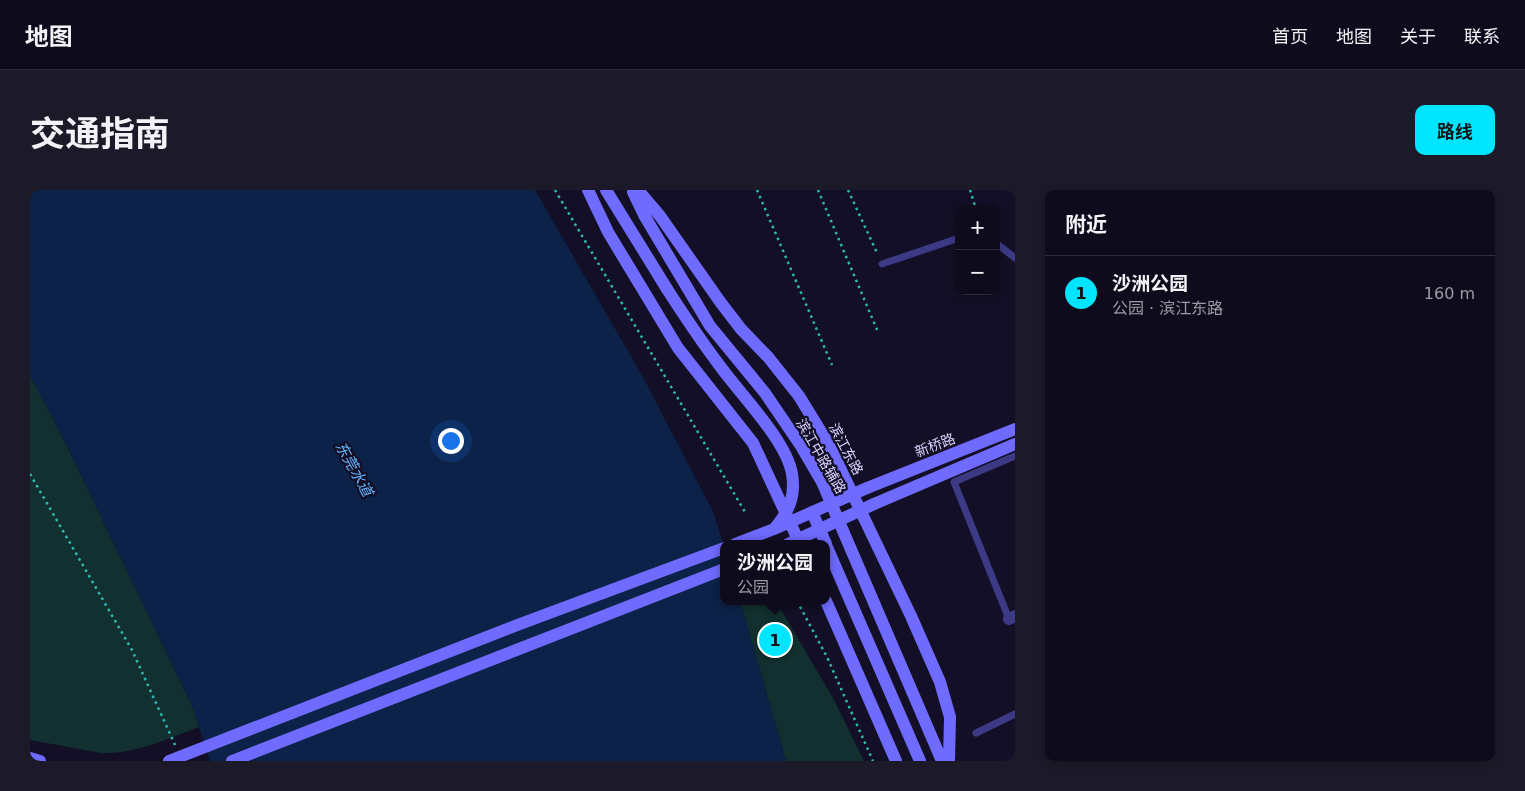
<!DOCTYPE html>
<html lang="zh">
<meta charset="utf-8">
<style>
:root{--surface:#0e0b1c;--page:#1c1929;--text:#f1f3f6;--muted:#9b9ba3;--line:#2e2b3b;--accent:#00e5ff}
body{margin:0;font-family:"DejaVu Sans","Noto Sans SC",sans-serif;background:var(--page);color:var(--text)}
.controls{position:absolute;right:15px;top:15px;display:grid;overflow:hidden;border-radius:10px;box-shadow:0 2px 8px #0003}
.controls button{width:45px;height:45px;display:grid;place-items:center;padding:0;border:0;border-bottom:1px solid var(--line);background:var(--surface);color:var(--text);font:25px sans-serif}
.you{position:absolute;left:420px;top:250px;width:18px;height:18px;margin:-12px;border:4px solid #fff;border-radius:50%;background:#1a73e8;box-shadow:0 0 0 8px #1a73e833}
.badge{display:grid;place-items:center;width:32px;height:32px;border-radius:50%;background:var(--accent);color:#111;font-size:16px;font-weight:700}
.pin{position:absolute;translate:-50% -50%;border:2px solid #fff;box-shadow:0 1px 5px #0006}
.popup{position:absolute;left:690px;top:350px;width:110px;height:65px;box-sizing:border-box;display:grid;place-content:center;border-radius:10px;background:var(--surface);filter:drop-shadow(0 1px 4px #0005);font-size:16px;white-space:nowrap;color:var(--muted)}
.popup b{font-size:19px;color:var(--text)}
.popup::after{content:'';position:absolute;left:50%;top:100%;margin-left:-10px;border:10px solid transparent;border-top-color:var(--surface)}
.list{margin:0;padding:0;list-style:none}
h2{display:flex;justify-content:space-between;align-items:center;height:65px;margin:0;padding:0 20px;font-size:21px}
h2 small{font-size:16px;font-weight:400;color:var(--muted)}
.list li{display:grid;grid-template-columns:32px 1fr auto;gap:15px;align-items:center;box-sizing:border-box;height:75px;padding:0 20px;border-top:1px solid var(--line)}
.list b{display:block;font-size:19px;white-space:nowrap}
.list p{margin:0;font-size:16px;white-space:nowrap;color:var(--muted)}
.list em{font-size:16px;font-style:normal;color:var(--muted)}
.map{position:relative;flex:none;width:985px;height:571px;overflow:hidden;border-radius:10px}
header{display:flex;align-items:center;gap:30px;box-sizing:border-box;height:70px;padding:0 25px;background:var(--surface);border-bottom:1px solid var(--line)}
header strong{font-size:24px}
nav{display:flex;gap:28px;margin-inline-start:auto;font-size:18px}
.intro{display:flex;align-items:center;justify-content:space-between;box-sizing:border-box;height:120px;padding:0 30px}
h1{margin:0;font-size:35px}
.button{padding:12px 22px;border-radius:10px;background:var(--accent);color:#111;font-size:18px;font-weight:700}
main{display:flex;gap:30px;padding:0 30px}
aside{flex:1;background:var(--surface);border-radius:10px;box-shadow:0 2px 8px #0003}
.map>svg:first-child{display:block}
.green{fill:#12302f}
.water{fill:#0c2248}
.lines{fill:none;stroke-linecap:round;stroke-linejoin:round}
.path{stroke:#2fb8b0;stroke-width:2.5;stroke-dasharray:2.5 4;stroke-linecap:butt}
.lane{stroke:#3d3a85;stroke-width:7}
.street{stroke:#3d3a85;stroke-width:12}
.secondary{stroke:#6f6bff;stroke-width:12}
.secondary-bridge{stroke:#6f6bff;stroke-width:12}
.labels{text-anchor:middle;stroke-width:4.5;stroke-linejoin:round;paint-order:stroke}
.street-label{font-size:14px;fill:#d9d4ff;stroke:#130f26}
.water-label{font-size:15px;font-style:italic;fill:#62b6ff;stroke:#130f26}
</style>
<header>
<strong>地图</strong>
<nav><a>首页</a><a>地图</a><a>关于</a><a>联系</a></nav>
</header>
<div class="intro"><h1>交通指南</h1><a class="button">路线</a></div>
<main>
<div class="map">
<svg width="985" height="571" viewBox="0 0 985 571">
<rect width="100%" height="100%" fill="#130f26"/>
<!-- green -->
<path class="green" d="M0,185L37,256L163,518L169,537C137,549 106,564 71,563L0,550Z
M710,411H746L804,510L834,571H756Z"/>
<!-- water -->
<path class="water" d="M0,0H505L614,189L684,324L694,357V411H710L756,571H180L163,518L37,256L0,185Z"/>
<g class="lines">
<!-- path -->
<path class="path" d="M525,0L715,322
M727,0L802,175
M788,0L848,142
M818,0L848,65
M940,0L946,19
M0,284L102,460L145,555
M767,411L797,467L843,571"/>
<!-- lane -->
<path class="lane" d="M966,53L985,68
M852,74L929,48
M979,429L924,292L985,266
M946,543L985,524"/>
<!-- street -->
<path class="street" d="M979,429L985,426"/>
<!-- secondary -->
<path class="secondary" d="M558,0L578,42L648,158L723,253L770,354
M576,0L637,99
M608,0L630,26L691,113L711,139L738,167L769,206L799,255L881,426L910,492L920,527L919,571
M603,2L614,25L680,136L735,203L771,256L792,292L912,571
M837,298L985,239
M844,314L985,254
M782,322L796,354
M796,355L890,571
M796,411L866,571
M0,568L10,571
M202,571L694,379"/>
<!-- secondary-bridge -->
<path class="secondary-bridge" d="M637,99C655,127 673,154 693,180C713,207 757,252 762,284C766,307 758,323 744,339
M705,354L744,339L837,298
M758,354L844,314
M139,571L490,434L694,358"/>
</g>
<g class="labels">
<!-- street labels -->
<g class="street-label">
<text transform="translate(905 255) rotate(-21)" y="5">新桥路</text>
<text transform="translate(816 259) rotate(62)" y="5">滨江东路</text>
<text transform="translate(791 266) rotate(60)" y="5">滨江中路辅路</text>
</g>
<!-- water labels -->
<g class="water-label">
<text transform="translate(324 279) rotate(61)" y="5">东莞水道</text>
</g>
</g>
</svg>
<div class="controls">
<button>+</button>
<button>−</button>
</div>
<div class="you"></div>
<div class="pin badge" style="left:745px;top:450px">1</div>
<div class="popup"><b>沙洲公园</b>公园</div>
</div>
<aside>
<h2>附近<small></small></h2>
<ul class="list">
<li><span class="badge">1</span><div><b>沙洲公园</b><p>公园 · 滨江东路</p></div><em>160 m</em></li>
</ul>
</aside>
</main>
